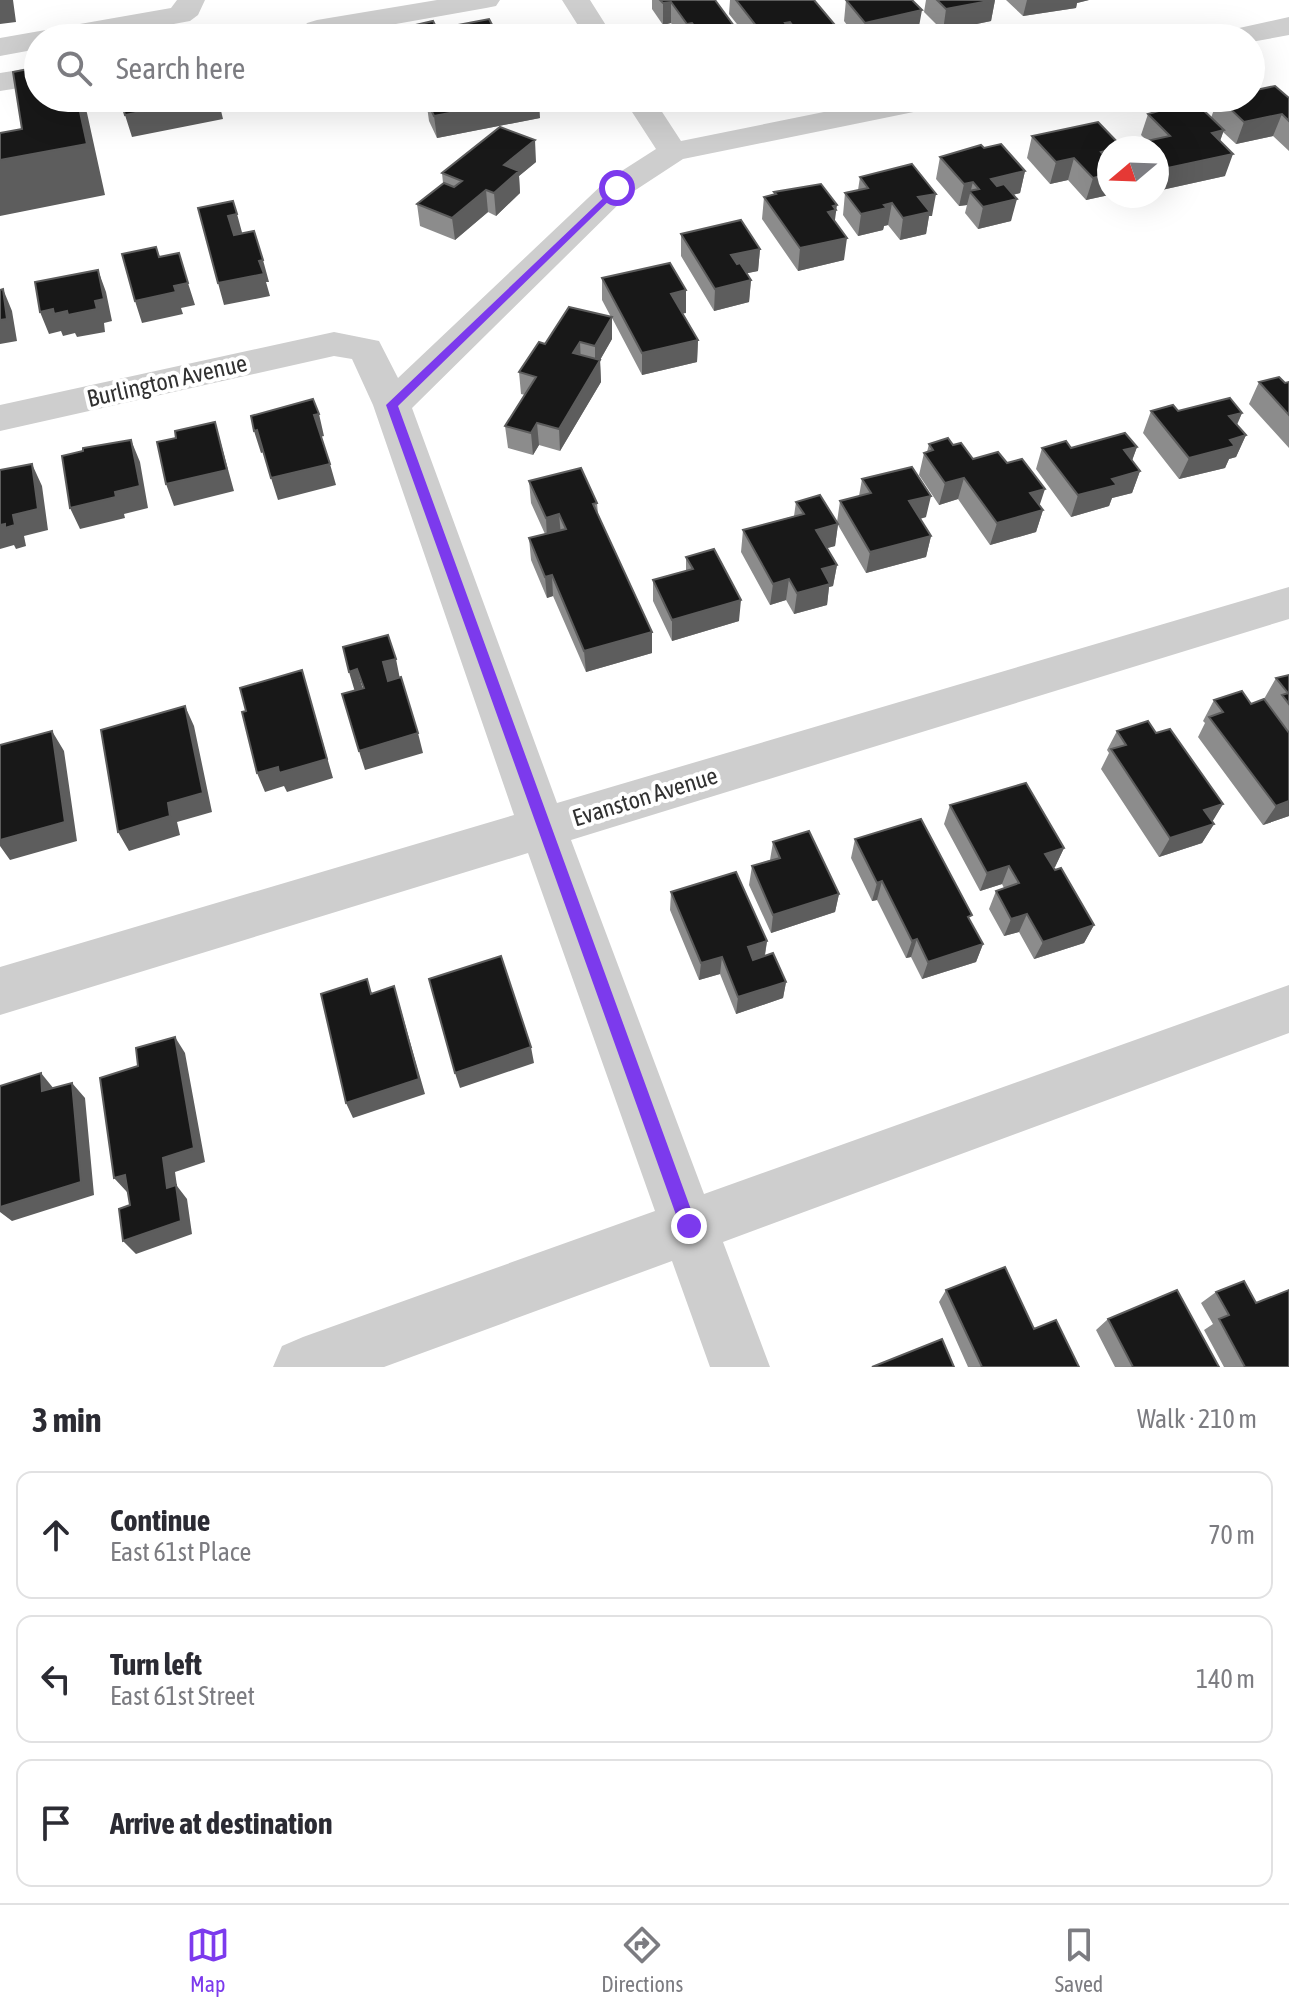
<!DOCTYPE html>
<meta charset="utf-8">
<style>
:root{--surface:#fff;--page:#f2f2f3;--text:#2b2b33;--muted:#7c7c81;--line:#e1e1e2;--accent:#7c3aed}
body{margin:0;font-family:"Asap Condensed",sans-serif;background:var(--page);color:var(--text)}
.compass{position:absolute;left:1097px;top:136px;width:72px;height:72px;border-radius:50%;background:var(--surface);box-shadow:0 8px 32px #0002;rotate:251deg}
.stop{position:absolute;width:24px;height:24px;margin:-18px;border:6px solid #7c3aed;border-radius:50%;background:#fff}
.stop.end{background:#7c3aed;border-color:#fff;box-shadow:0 2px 8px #0008}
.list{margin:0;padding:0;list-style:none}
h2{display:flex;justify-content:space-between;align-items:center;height:104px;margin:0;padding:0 32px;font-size:34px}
h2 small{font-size:26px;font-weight:400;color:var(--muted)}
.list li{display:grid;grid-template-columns:52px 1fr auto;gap:24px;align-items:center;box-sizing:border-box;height:128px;margin:0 16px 16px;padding:0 16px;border:2px solid var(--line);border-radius:16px}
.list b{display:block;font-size:30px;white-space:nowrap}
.list p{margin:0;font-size:26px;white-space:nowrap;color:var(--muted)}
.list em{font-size:26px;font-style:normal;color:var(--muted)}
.icon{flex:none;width:44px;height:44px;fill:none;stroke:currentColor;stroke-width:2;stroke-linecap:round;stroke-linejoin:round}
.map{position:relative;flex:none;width:1289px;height:1367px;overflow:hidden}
.search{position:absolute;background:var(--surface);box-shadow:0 8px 32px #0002;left:24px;right:24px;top:24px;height:88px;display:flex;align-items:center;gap:20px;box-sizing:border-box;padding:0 28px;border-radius:44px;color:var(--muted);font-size:30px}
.sheet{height:536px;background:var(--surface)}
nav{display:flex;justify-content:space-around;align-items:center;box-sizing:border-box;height:112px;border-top:2px solid var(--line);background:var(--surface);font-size:22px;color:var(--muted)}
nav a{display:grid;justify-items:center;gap:4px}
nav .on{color:var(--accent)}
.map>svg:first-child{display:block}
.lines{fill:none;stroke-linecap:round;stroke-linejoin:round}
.minor{fill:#cecece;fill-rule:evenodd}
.wall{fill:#8c8c8c}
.shaded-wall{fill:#5d5d5d}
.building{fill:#181818;stroke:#5d5d5d;stroke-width:2}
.route{fill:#7c3aed}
.labels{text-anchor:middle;stroke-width:8;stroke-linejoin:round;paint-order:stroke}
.street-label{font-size:24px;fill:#313131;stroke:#fff}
</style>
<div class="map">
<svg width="1289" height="1367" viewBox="0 0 1289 1367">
<rect width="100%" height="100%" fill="#fff"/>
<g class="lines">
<!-- minor -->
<path class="minor" d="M177,0H205L198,15L190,21L98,38H38V49L0,56V38L171,8Z
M437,0H500L496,6L486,8L317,38L307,35L303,29L307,23L317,20Z
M562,0H590L614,38H586Z
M1289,17V35L1251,42V38H1217L1221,32Z
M38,67V85L0,91V73Z
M623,98H653L681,141L893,98H953L949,104L938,107L683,159L628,195L412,408L557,803L1289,587V619L571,840L704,1194L1289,985V1033L723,1242L770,1367H710L672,1261L384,1367H273L282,1346L303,1337L655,1211L528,853L0,1015V967L514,815L373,405L352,359L334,356L0,431V405L334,332L379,341L398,378L606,181L656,149Z"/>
</g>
<!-- wall -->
<path class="wall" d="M652,0H715L737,38H681L671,23L663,25L652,9Z
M730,0H814L840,31L839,38H748L729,14Z
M846,0L918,32L890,38H857L844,21Z
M926,0H995L991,21L943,31L924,12Z
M1006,0H1089L1077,3L1076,8L1023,16Z
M1218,98H1289V151L1273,136L1236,144L1223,132L1220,141L1225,176L1157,191V148H1135L1137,143L1147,141L1141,135L1148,114L1211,118Z
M426,99L540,118L437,138L429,121Z
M1032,136L1109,148V195L1086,200L1068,180L1050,184L1027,158Z
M984,148L1025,171L1020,193L1013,195L1011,221L978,229L965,213L967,205L959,206L936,179L940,157Z
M536,162L519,176L520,193L496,216L488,212L455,240L420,226L417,204L443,183L442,173Z
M860,177L932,216H929L926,234L900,240L888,225L884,226L883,230L858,236L843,215L845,193L858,190Z
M774,192L835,222L844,260L798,271L762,219L764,197L774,194Z
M681,234L760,249L758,271L747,273L751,280L749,302L714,311L681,256Z
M602,278L686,290V313H682L698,340L697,362L642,375L612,318V339L600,360L601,382L560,451L539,445L533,455L508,448L505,426L525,395L521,394L519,372L545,344L611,317L602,300Z
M1259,382H1289V448L1249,404Z
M1151,411L1242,413L1237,425L1246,435L1236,457L1229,459L1225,468L1179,479L1143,433Z
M929,444L953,445L1040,505L1043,510L1036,532L990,545L958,499L939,505L919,475L924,453L927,452Z
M1137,447L1132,460L1140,471L1132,493L1112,498L1109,506L1071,517L1036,469L1042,448Z
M862,479L926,517L920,519L931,536L926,557L866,573L838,525L835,546L827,548L837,565L833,586L829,587L827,605L794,614L786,600L770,605L741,552L743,530L794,516L796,502L837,522L840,501L859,496Z
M529,481L597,503L598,514L652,653L586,672L553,596L547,598L531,560L529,538L545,534L531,503Z
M686,557L739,621L672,641L653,601V580L686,571Z
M1289,675V816L1263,825L1198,737L1205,723L1203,721L1214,700L1251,704L1272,711L1264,699L1276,678Z
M1117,731L1156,733L1223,804L1212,821L1214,824L1202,843L1159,857L1101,769L1109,753L1107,750Z
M950,805L1064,848L1055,867L1053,868L1094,925L1084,943L1034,959L1019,932L1004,936L989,909L996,891L1004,888L1002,884L980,891L944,824Z
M855,839L970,921L983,944L976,962L922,979L911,957L906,958L877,900L872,901L851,858Z
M773,842L839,894L835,912L771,933L749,885L752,866L770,860Z
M671,892L767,941L765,956L786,982L783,998L736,1014L720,974L699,980L670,910Z
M946,1290L1034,1329L1079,1367H968L939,1302Z
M1216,1292L1256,1303L1289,1367H1224L1204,1330L1213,1324L1201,1303Z
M1108,1319L1219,1367H1115L1096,1330Z"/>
<!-- shaded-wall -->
<path class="shaded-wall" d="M0,0H13L16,22L0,24Z
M995,0L991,21L943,31L946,9Z
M1027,0H1089L1077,3L1076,8L1023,16Z
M671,2V23L663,25V3Z
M922,10L918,32L890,38H864L865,23Z
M790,22L789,31H791V38H764V36L785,23Z
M692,23V38H686L687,24Z
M737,30V38H702V36Z
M840,31L839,38H802Z
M77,98H82L87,113L105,195L0,216V160Z
M218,98L223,119L132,137L125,115Z
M527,98H539L540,118L437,138L434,116Z
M1282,114L1273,136L1236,144L1244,122Z
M1224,130L1216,152L1212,133Z
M535,140L536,162L519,176L520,193L496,216L494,193L504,165Z
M1109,150V171L1101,152Z
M1233,154L1225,176L1157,191V187L1163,169Z
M1074,158L1068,180L1050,184L1056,162Z
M1025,171L1020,193L986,201L991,179Z
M1109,174V195L1086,200L1093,178Z
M973,182L967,205L959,206L964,184Z
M486,190L488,212L455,240L452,218Z
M936,194L932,216H929L926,234L900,240L903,218L918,197Z
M1017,199L1011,221L978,229L983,207Z
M892,203L888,225L884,226L883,230L858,236L861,214Z
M837,205L834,227L828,212L833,206Z
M237,214L243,236L234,238L228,216Z
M847,238L844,260L798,271L800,248Z
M760,249L758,271L729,277L731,255Z
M263,260L269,282H266L270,296L224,305L218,283L259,261Z
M98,270L106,292L112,321L104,323L105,332L77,337L75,333L63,336L61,331L49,334L40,312L95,301Z
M751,280L749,302L714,311L715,289Z
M188,283L195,305L181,308L183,314L142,323L135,301L174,286Z
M3,289L12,311L17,341L0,344V320Z
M686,290V313L670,316L671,294Z
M612,317V339L600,360L601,382L560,451L559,429L595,368V346Z
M698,340L697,362L642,375V353Z
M580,342L581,364L573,353Z
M1242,413L1232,435L1229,416Z
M319,414L324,436L320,437L314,415Z
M215,422L234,491L174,506L166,484Z
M537,423L539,445L533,455L531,433Z
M257,430L264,452L261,453L254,431Z
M1246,435L1236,457L1229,459L1225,468L1179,479L1189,458L1230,440Z
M131,440L140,462L148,508L124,514L125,518L80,529L70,508L115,492Z
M1137,447L1129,469L1124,450Z
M32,464L42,486L48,530L24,536L26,546L16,549L14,545L0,549V525L5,524L13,515Z
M330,464L336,485L278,500L271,478Z
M1140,471L1132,493L1112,498L1109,506L1071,517L1078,495L1112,479Z
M964,478L958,499L939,505L945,483Z
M1045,489L1038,510L1030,493Z
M931,496L926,517L905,523L909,501Z
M1043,510L1036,532L990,545L997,523Z
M559,514L561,536L547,539L546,518Z
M838,524L835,546L813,552L816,530Z
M931,536L926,557L866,573L870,552Z
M837,565L833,586L829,587L827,605L794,614L797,593L822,569Z
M552,575L553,596L547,598L545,577Z
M789,579L786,600L770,605L773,584Z
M741,600L739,621L672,641V620Z
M652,632V653L586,672L584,651Z
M396,659L400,679L388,683L383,662Z
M357,669L363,689L355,692L349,672Z
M302,670L333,778L287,792L284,786L265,792L257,773L278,767Z
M185,706L194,726L212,812L177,822L180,835L129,851L118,832L168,803Z
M52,731L64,751L77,841L10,860L0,846V840Z
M418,733L423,753L365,770L359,751Z
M1289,801V816L1263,825L1276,806Z
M1223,804L1211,824L1204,810Z
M1214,824L1202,843L1159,857L1170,838Z
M1064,848L1055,867L1037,873L1045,854Z
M1009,866L1002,884L980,891L987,873Z
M882,881L877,900L872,901L877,883Z
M839,894L835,912L771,933L773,915Z
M1027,914L1019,932L1004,936L1011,919Z
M1094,925L1084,943L1034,959L1043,942Z
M917,939L911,957L906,958L912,941Z
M767,941L764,959L746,965L748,947Z
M983,944L976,962L922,979L928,962Z
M722,957L720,974L699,980L701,963Z
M786,982L783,998L736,1014L738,997Z
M394,986L425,1094L353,1118L346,1103Z
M175,1037L185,1053L205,1162L175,1172L177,1186L187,1199L192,1234L136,1254L123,1241L167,1188L163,1158Z
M531,1047L534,1063L460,1088L455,1073Z
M41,1073L54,1089L42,1091Z
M72,1083L85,1098L94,1195L12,1221L0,1212V1207Z
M125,1175L137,1189L127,1192L114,1178Z"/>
<!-- building -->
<path class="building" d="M660,0H715L737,30L702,36L692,23L687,24L671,2L663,3Z
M736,0H814L840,31L802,38L790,22L785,23L791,31L764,36Z
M846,0H912L922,10L865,23Z
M937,0H994L946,9Z
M489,19L499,38H360L433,21L437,29Z
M38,67V98H77L87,144L0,160V133L22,129L13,72Z
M1275,86L1289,98V121L1282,114L1244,122L1219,98H1251V91Z
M120,98H215L125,115Z
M432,98H527L434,116L426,99Z
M1194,101L1224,130L1212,133L1233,154L1163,169L1157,163V148H1142L1137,143L1170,136L1148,114Z
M1098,122L1122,147L1109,148V150L1101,152L1106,158L1109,157V174L1093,178L1074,158L1056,162L1032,136Z
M500,127L535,140L504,165L519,171L494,193L486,190L452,218L417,204L444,183L454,187L462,181L442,173Z
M1001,144L1025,171L991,179L997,186L1004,184L1017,199L983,207L969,191L979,189L973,182L964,184L940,157L981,145L984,148Z
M912,164L936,194L918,197L930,212L903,218L892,203L884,205L887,208L861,214L845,193L868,188L860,177Z
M821,184L837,205L833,206L836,210L828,212L847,238L800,248L764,197L776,194L774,192Z
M233,201L237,214L228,216L234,235L254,231L263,260L259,261L264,274L218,283L198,208Z
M741,220L760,249L731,255L737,264L740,263L751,280L715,289L681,234Z
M156,247L159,257L179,253L188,283L174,286L176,292L135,301L122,254Z
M670,263L686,290L671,294L698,340L642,353L602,278Z
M98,270L104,299L95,301L97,309L68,315L67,311L54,314L53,309L40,312L35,282Z
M3,289L7,319L0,320V290Z
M569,307L612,317L595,346L580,342L573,353L600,360L559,429L537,423L531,433L505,426L536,377L519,372L539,342L545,344Z
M1279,377L1285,383L1289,382V415L1259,382Z
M1230,398L1242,413L1229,416L1246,435L1230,440L1235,446L1189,458L1151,411L1173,405L1178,411Z
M313,399L319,414L314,415L330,464L271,478L257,430L254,431L251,416Z
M215,422L227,470L166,484L157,442L176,438L175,431Z
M1125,433L1137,447L1124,450L1140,471L1112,479L1117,485L1078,495L1042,448L1066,441L1071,448Z
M948,438L953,445L961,443L973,459L998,452L1007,463L1022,459L1045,489L1030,493L1043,510L997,523L964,478L945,483L924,453L933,450L929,444Z
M131,440L140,486L115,492L116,497L70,508L62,456L83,451V448Z
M32,464L38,509L13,515L15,525L5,528V524L0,525V470Z
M912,467L931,496L909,501L931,536L870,552L840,501L871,493L862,479Z
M581,468L597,503L593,504L652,632L584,651L552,575L545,577L529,538L566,529L559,514L546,518L529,481Z
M820,495L838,524L816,530L837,565L822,569L830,584L797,593L789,579L773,584L743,530L804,514L796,502Z
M714,549L741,600L672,620L653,580L693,569L686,557Z
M388,635L396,659L383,662L388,681L401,677L418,733L359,751L342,694L364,688L357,669L349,672L343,647Z
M302,670L327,759L279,773L278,767L257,773L242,712L246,711L240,688Z
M1289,675V704L1282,695L1288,693L1276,678Z
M1242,691L1251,704L1264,699L1289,733V801L1276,806L1209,717L1223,712L1214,700Z
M185,706L203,793L168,803L170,816L118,832L101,730Z
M1148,721L1156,733L1170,729L1223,804L1204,810L1214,824L1170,838L1111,749L1126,745L1117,731Z
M52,731L65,822L0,840V745Z
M1026,783L1064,848L1045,854L1055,870L1061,868L1094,925L1043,942L1027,914L1011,919L996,891L1019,883L1009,866L987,873L950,805Z
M921,819L972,915L968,917L983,944L928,962L917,939L912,941L882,881L877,883L855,839Z
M809,831L839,894L773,915L752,866L780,858L773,842Z
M736,872L767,941L748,947L753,960L773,953L786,982L738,997L722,957L701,963L671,892Z
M501,956L531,1047L455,1073L429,979Z
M367,979L371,994L394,986L419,1079L346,1103L321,994Z
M175,1037L194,1148L163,1158L167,1188L176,1185L181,1221L123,1241L119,1209L130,1205L125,1175L114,1178L100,1078L138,1066L136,1048Z
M41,1073L42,1091L72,1083L81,1182L0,1207V1086Z
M1005,1267L1034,1329L1056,1320L1079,1367H982L946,1290Z
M1244,1281L1256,1303L1289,1290V1367H1245L1219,1319L1229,1315L1216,1292Z
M1177,1290L1219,1367H1133L1108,1319Z
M942,1339L954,1367H872Z"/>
<!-- route -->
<path class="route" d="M617,185L620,190L398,406L697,1226L695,1232L689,1234L683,1232L680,1226L386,405Z"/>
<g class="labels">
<!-- street labels -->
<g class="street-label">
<text transform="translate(167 381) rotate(-13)" y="8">Burlington Avenue</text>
<text transform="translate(645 797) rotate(-17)" y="8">Evanston Avenue</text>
</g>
</g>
</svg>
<svg class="compass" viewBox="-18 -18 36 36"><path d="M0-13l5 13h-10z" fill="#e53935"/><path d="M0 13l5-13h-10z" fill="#7c7c81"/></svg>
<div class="stop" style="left:617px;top:188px"></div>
<div class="stop end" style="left:689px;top:1226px"></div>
<div class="search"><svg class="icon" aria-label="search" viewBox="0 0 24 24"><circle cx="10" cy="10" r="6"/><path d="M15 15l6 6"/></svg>Search here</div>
</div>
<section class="sheet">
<h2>3 min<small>Walk · 210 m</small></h2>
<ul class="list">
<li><svg class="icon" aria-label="ahead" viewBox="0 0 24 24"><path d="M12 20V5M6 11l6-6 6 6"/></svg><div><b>Continue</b><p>East 61st Place</p></div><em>70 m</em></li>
<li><svg class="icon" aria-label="left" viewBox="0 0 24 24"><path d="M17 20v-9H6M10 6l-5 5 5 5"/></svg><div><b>Turn left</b><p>East 61st Street</p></div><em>140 m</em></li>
<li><svg class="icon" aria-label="arrive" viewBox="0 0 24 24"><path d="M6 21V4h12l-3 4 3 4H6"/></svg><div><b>Arrive at destination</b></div></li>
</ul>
</section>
<nav>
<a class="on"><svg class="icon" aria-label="map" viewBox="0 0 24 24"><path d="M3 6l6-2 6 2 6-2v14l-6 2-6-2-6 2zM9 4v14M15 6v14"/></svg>Map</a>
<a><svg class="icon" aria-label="directions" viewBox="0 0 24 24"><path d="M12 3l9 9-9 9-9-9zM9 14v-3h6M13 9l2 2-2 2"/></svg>Directions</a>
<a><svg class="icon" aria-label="saved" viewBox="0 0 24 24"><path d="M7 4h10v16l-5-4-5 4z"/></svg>Saved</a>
</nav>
